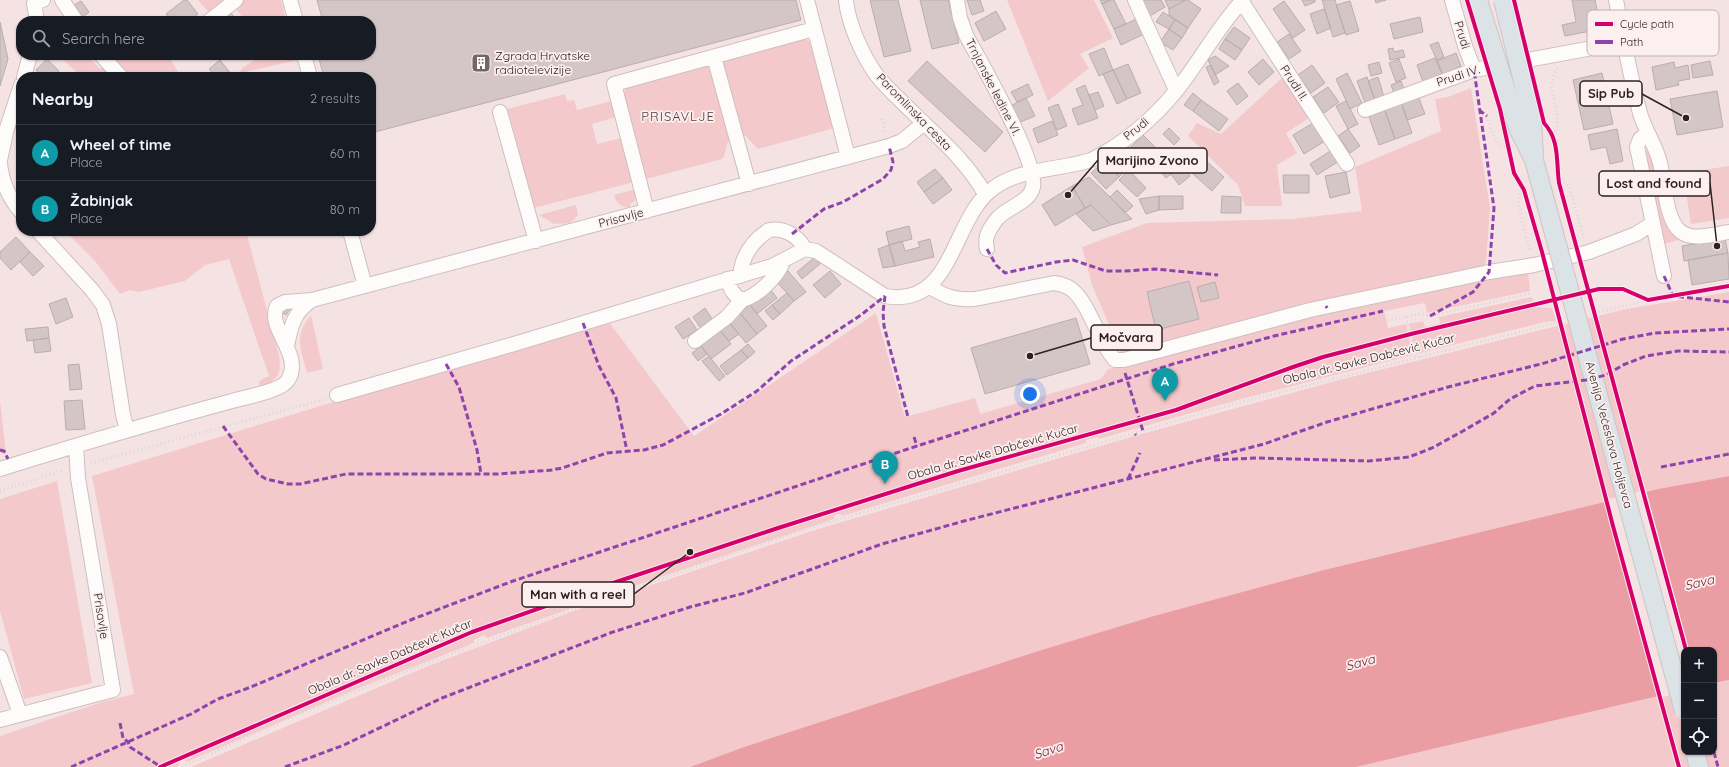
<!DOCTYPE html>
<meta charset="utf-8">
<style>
:root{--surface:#171b24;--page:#20242c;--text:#f1f3f6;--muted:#9ea1a6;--line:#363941;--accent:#7c3aed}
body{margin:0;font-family:Quicksand,sans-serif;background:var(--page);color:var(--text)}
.controls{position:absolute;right:12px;bottom:12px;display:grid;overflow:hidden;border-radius:8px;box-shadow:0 1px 3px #0004}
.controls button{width:36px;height:36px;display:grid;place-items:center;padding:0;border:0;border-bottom:1px solid var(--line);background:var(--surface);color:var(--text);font:20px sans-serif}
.you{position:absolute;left:1030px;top:394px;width:14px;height:14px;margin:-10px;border:3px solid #fff;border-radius:50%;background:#1a73e8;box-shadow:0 0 0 6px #1a73e833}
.badge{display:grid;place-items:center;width:26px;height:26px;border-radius:50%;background:var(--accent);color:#fff;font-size:13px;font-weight:700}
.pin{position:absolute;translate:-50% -33px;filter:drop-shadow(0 1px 2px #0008)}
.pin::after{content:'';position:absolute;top:21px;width:14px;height:12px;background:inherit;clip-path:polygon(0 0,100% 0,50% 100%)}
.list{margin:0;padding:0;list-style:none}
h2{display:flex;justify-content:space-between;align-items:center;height:52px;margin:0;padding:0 16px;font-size:17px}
h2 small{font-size:13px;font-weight:400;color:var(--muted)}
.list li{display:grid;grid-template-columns:26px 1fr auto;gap:12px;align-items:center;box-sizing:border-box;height:56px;padding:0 16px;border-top:1px solid var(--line)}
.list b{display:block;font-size:15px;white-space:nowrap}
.list p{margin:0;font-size:13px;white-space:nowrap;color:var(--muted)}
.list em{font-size:13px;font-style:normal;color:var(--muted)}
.icon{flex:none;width:22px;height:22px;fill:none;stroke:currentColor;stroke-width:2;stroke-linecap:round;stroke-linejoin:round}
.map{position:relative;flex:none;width:1729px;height:767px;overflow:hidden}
.search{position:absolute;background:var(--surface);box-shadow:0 1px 3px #0004;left:16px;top:16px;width:360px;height:44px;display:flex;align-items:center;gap:10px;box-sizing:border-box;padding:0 14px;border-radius:16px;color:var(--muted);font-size:15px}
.panel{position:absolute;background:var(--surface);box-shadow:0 1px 3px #0004;left:16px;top:72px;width:360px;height:164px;border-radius:16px}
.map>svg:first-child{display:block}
.green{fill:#f4c9cb}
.water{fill:#ea9ea4}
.pier{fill:#f5e3e4}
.building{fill:#d4c6c7;stroke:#baadad}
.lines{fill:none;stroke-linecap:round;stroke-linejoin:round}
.minor-casing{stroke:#cdbfc0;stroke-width:16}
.major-casing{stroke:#cdc4c5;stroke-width:20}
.path{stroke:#dbd5d6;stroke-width:2.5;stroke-dasharray:1 3;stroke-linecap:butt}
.minor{stroke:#fefbfb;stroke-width:14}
.major{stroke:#dce3e6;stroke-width:18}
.major-bridge-casing{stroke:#cdc4c5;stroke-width:20;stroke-linecap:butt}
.major-bridge{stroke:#dce3e6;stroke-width:18}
.quiet{stroke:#8e44ad;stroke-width:3;stroke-dasharray:6 3;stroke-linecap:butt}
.cycleway-casing{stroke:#fcefef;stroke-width:6}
.cycleway{stroke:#d6006c;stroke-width:4}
.labels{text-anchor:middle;stroke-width:3.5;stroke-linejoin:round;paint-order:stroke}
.street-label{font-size:12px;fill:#2d2222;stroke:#fcefef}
.poi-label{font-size:12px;fill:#2d2222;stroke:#fcefef;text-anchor:start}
.neighbourhood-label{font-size:13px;letter-spacing:1px;fill:#543b3c;stroke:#fcefef}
.water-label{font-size:13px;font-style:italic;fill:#711828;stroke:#fcefef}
.key{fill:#fcefef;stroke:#beb2b2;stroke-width:1}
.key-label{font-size:11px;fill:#2d2222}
.leader{fill:none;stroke:#2d2222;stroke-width:1.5}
.callout-dot{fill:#2d2222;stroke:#fcefef;stroke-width:1.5}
.callout{fill:#fcefef;stroke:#2d2222;stroke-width:1.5}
.callout-label{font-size:13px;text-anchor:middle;font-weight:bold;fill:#2d2222}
</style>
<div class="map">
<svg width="1729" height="767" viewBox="0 0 1729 767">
<rect width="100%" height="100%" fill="#f5e3e4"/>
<!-- green -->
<path class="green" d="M198,0H230L211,15Z
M244,0H281L286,21H246L235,8Z
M1007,0H1094L1113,38L1080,54L1089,68L1048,101Z
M805,38L813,44L833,127L831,129L758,149L746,136L741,135L722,59Z
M58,55H86L100,69L115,55H168L181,77H82Z
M263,55H296L297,60L245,72L238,77L242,68Z
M711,63L731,137C725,144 727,153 722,159L646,179L623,93L628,86Z
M1284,76L1309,118L1286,133L1297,153L1277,165L1282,206H1245L1238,185L1188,136L1197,123L1221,134Z
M1471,88L1490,208L1486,262L1483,267L1124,360L1092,285L1082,247L1147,223L1292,219L1362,211L1355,167L1441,131L1435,99L1448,97Z
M565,94L567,101L574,100L577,110L612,101L616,117L592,124L597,144L621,138L633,180L630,183L534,208L507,109Z
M21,106V133L14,130Z
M1649,148L1670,228L1678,240L1661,245L1646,152Z
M1729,166V218L1691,224L1683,173Z
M632,190L636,191C636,197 636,202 630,204V207C621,208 616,203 614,195Z
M576,205L578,215L570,223L554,224L539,215Z
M65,231H246L279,356C282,375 277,381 260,386L259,381L269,376L229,259L205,265L185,281L139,292L130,290L120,294L95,261Z
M1528,272L1530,291L1427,313L1425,303L1384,311L1388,328L1406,324L1412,355L1234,401L1099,439L1097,437L1086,440V443L842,516L840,514L835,515L834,519L649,581L487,638L484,635L474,640V643L359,688L187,762L184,759L179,762V766L176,767H0V736L102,702L134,694L92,476L340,400L609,322L694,436L876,313L905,417L975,398L980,414L1101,379L1108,369L1310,314Z
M1729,292V476L1658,489L1324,570L1035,652L744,747L690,767H191L428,666L571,612L818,529L1138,435L1339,380L1626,309Z
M1532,297L1535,307L1552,308L1556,321L1545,322L1416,354L1409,324L1423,321L1425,327L1440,323L1439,317Z
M311,315L323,369L307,373C301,348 293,337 311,315Z
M0,400L6,454L0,453Z
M57,481L92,683L24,699L0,611V499Z
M1729,680V767H1356L1684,690V752H1714V683Z"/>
<!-- water -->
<path class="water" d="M1729,476V680L1714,683V650H1684V690L1356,767H690L744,747L1035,652L1154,616L1324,570L1658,489Z"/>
<!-- pier -->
<path class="pier" d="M1646,490L1689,650H1684V692L1658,698L1604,500Z"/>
<!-- building -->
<path class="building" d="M184,0H187L198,14L189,21H172L166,14Z
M317,0H796L801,20L371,133V77H324L318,55H371V21H309L322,18Z
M870,0H898L911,51L884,57Z
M920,0H948L959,43L932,49Z
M967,0H980L984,11L972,15Z
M1100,0H1110L1102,4Z
M1110,0H1114L1126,24L1114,29L1102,4Z
M1143,0H1161L1165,7L1148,17L1140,2Z
M1165,0H1185L1169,9Z
M1185,0H1188L1201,9L1188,28L1169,15V9Z
M1302,0H1315V2L1305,6Z
M1322,0H1335L1345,33L1333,37Z
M1375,0H1386L1376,3Z
M1572,0H1595L1601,29L1565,36L1562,25L1576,22Z
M81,1L89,12L83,17L74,5Z
M1284,1L1305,30L1293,38L1273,9Z
M1350,1L1359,31L1346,35L1336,5Z
M1324,9L1331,28L1317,34L1310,14Z
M996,11L1006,29L984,41L975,23Z
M1163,12L1175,20L1169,29L1156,22Z
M231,13L237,21H222Z
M1420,17L1423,32L1394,39L1390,24Z
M1139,18L1146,33L1121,45L1114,29Z
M1175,20L1188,28L1182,38L1169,29Z
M0,22L8,59L0,86Z
M1234,27L1250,38L1242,50L1225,39Z
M1169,29L1182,38L1173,50L1160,42Z
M1289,34L1301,51L1289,59L1277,42Z
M1225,39L1242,50L1235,60L1219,49Z
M1438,42L1444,57L1437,60L1430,45Z
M1104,48L1113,70L1099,76L1089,54Z
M1393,48L1394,52L1403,50L1405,57L1390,60L1388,49Z
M1456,53L1461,66L1443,74L1437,61Z
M1215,56L1229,66L1215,75L1208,60Z
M1435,58L1442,74L1423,82L1417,65Z
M47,59L59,71L54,77H43L36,70Z
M1263,59L1274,72L1259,85L1248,72Z
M1399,59L1406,78L1396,82L1389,63Z
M220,60L232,75L230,77H216L209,69Z
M927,61L1003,132L985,152L908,81Z
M1710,61L1713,75L1693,78L1691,65Z
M1379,62L1382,73L1371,76L1368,65Z
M1674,62L1675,68L1688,65L1690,79L1678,81L1679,85L1656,90L1652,67Z
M1128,64L1141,93L1127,99L1113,70Z
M1211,65L1219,82L1214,85L1206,67Z
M1312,65L1325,83L1311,93L1298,75Z
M1113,70L1127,99L1117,104L1103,74Z
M1347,73L1362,103L1350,109L1336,79Z
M1602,73L1613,124L1584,130L1573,80Z
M1367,77L1375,100L1365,103L1357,81Z
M1378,77L1384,97L1375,100L1368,81Z
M1401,81L1404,89L1394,93L1391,85Z
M1238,83L1248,96L1237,105L1227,91Z
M1028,84L1033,95L1017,102L1011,92Z
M1085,85L1098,118L1078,125L1072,109L1083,105L1076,89Z
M1328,87L1339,102L1324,113L1313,97Z
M1717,91L1723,127L1677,135L1670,99Z
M1098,92L1104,106L1095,110L1089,95Z
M1193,93L1201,100L1193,111L1184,105Z
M1418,96L1425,114L1407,120L1401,102Z
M1026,98L1035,116L1018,123L1010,106Z
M1201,100L1228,119L1219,131L1193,111Z
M1346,101L1358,124L1348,129L1336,106Z
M1401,102L1412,133L1395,139L1384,108Z
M1058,104L1067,126L1057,130L1048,108Z
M1384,108L1395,139L1379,145L1368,114Z
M1052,121L1058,135L1038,143L1033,129Z
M1313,123L1325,141L1304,154L1293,135Z
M1169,128L1180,139L1174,145L1163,134Z
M1348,129L1360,146L1350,153L1338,136Z
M1617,129L1623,161L1610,164L1606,147L1591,150L1588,135Z
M1143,135L1157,149L1142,164L1128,150Z
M1117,150L1131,166L1119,177L1105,161Z
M1332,150L1339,161L1317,175L1310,164Z
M1186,151L1190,157L1183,165L1166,178L1160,171Z
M1195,151L1224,177L1212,191L1183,165Z
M1105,161L1119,177L1106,189L1091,173Z
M1182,165L1190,176L1179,185L1171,174Z
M935,169L943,178L924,192L917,182Z
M1129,170L1146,188L1137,197L1119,180Z
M1346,172L1350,193L1330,198L1325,176Z
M1283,175H1309V193H1284Z
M1089,177L1110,197L1132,219L1111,225L1091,205L1085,208L1072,186Z
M943,178L952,190L933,204L924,192Z
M1072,186L1085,208L1055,226L1042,205Z
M1117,190L1133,206L1125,213L1110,197Z
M1159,196H1183V209L1159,210Z
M1159,196V210L1146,214L1139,199Z
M1222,196L1241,197V213H1221Z
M1091,205L1111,225L1093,231L1076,214Z
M909,226L912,239L889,245L886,232Z
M16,237L30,252L11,270L0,258V252Z
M930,239L934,257L895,266L889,245L902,241L905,251L920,247L918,242Z
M1725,239L1728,253L1684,261L1682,246Z
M889,245L895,266L883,268L878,249Z
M30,252L44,266L33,276L20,262Z
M1728,253L1729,279L1692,285L1688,260Z
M815,257L820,264L802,279L797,272Z
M788,271L806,292L794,301L776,281Z
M830,271L841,284L825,298L813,285Z
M1189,281L1199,319L1156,330L1147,292Z
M1215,282L1219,298L1201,302L1197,287Z
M770,289L777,298L757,314L750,305Z
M787,293L794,301L780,314L772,305Z
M66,298L73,317L56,324L49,304Z
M750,305L767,326L757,334L740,313Z
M772,305L780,314L773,320L765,311Z
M285,307L289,310L286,315L281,312Z
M705,308L714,322L702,330L693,317Z
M740,313L757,334L746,343L729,322Z
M689,318L697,330L683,339L675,327Z
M1076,318L1090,364L985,394L971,348Z
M727,320L739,334L729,341L718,328Z
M48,327L49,338L27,341L25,329Z
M718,328L731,344L711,359L699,343Z
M49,338L51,351L35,353L33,340Z
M748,344L755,352L748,358L741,350Z
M701,346L707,354L698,361L692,353Z
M741,350L748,358L727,375L720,366Z
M709,356L725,376L719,381L702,361Z
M79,364L82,389L70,390L68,365Z
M82,400L85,429L66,430L64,401Z"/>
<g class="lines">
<!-- minor casing -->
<g class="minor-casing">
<path id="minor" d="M62,0L76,21
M290,0L296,21
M807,0L848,157
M846,0C848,23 862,54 875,73C882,83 893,93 902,102C931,131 965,158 985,194
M957,0L960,18L966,35C981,63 1038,161 1033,187C1030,202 1008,207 999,217C995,220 993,225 990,229C986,236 985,241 987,249
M1135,0L1176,90
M1452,0L1465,46L1474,70
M1616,0C1623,37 1630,76 1640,113C1645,131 1656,145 1660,163C1665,182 1665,220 1681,232C1693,241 1716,234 1729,232
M1242,2L1347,164
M37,21L34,3L43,0
M209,21L236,0
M101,55L121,77
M304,55L310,77
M714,57L749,184
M24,77L30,55
M1365,110L1474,70L1625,42
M500,112L536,241
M1648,133L1640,139L1637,147L1664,276
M0,160L7,128L21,85
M0,164C2,182 9,198 21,212
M647,211L614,84L814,29
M38,231L92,290L103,305L109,324L123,415L127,430
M350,231L365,286
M740,276C742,255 752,241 769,230C784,227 798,236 805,249
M727,279L732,291L736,296L742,300C757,297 778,276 783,262
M928,286C946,297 954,300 975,299L1054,283C1060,284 1066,285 1071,289C1089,302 1098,341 1115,360H1124L1310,310L1489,272L1534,265L1589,252L1636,234L1653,223
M695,341L727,317L742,300
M287,346C291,325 294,312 312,300
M337,395L514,344L772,266L805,249L816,251L885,296C955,309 951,216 995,187C1022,168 1060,170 1091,160C1123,145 1154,118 1176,91C1200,61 1217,28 1243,0
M0,469C77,445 154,422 232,401C245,397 282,391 288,380C304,355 266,328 277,306L285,302L312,300L889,146L902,141L924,123
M0,657L20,714
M0,720L113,690L78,478L76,446"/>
</g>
<!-- major casing -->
<g class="major-casing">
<path id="major" d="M1528,102L1532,123L1534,153
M1511,106L1518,128L1534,160L1558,248
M1695,752L1699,767"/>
</g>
<!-- path -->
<path class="path" d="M1487,116C1491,128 1493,145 1507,146
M882,119L886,134
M1552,133L1556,130C1564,110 1541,88 1558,68
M1558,177L1569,186L1584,239
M1522,186L1518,204L1530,251
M1383,311L1386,321L1419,314L1430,316L1532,293
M1591,314L1648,300
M1406,317L1415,357
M1420,356L1428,386
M1106,386L1114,373
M908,417L914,437
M1136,435L1140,453
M91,463L325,399
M0,491L64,470
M116,703L120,723L127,741
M182,767L290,718L427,663L571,610L816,526L1234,404L1563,321"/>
<!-- minor -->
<use href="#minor" class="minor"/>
<!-- major -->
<use href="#major" class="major"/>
<!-- major-bridge casing -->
<g class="major-bridge-casing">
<path id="major-bridge" d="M1478,0L1511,106
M1503,0L1528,102
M1558,248L1684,711"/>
</g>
<!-- major-bridge -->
<use href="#major-bridge" class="major-bridge"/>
<!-- quiet -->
<path class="quiet" d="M1479,110L1487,116
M792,234L824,209L843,202L883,179L891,170L893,162L889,146
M987,249L996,265L1005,273L1056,262L1073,260L1106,271H1125L1155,269L1218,275
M1664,276L1673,296L1729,302
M885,296L883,312L884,326L908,417
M1326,306L1327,308
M1430,316L1473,292L1489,272L1494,208L1474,70
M583,323L599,366L616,398L627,451
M446,364L459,387L477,450L481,474
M1125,373L1143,431
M223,426L258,474L266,479L288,484H300L346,474H498L552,470L562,468L607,453L644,450L663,445L721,414L757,391L791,361L861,315L885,296
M1135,434L1136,435
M914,437L917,446
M0,450L4,451L8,459
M1214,460L1256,458L1369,461L1409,457L1432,448L1463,431L1494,413L1510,399L1535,386L1586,380L1606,375L1623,365L1646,356L1678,351L1729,352
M1661,467L1729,454
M1128,479L1140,453
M120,723L123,738L128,742L130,747L161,767
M1714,752L1718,767
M71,767L191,714L218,699L251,687L413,619L513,581L917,446L1173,364L1274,336L1383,311
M285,767L344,745L442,698L610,633L690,607L745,593L882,544L964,521L1264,444L1327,422L1448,387L1541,364L1623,339L1655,333L1729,329"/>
<!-- cycleway casing -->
<g class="cycleway-casing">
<path id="cycleway" d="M1467,0L1500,109L1514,173L1524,190L1542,252L1613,526L1679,767
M1514,0L1544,123C1560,140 1556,162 1559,183L1686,650
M160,767L472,632L580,594L775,529L958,471L1176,410L1293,367L1323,357L1411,334L1599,289H1623L1648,300L1729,286"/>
</g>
<!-- cycleway -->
<use href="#cycleway" class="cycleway"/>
</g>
<!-- icons -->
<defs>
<g id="building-square" transform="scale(1)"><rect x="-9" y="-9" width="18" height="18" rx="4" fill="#736666" stroke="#fcefef"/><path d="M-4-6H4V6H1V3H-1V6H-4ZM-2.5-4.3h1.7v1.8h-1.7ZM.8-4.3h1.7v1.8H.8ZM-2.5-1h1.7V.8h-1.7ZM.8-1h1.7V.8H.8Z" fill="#fff"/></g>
</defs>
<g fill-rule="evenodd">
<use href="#building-square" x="481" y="63"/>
</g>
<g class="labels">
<!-- street labels -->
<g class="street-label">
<text transform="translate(1462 35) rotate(73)" y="4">Prudi</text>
<text transform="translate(1458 76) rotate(-18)" y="4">Prudi IV.</text>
<text transform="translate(1294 83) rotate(57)" y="4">Prudi II.</text>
<text transform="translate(993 87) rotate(63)" y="4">Trnjanske ledine VI.</text>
<text transform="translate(914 112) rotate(46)" y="4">Paromlinska cesta</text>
<text transform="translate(1136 129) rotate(-39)" y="4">Prudi</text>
<text transform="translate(621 218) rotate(-15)" y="4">Prisavlje</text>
<text transform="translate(1369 359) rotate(-14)" y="4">Obala dr. Savke Dabčević Kučar</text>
<text transform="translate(1609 435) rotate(75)" y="4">Avenija Većeslava Holjevca</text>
<text transform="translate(993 452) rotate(-16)" y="4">Obala dr. Savke Dabčević Kučar</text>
<text transform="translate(101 616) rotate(81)" y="4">Prisavlje</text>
<text transform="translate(390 657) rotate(-23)" y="4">Obala dr. Savke Dabčević Kučar</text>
</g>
<!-- poi labels -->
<g class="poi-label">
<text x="495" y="60">Zgrada Hrvatske<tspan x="495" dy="14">radiotelevizije</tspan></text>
</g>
<!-- neighbourhood labels -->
<g class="neighbourhood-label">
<text x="678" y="121">PRISAVLJE</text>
</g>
<!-- water labels -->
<g class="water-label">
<text transform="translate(1699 582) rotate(-13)" y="5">Sava</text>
<text transform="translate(1360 662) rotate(-15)" y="5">Sava</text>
<text transform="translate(1048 750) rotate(-18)" y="5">Sava</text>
</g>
</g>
<!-- legend -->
<rect x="1587" y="10" width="132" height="46" rx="6" class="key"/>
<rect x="1595" y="22" width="18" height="4" fill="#d6006c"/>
<rect x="1595" y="40" width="18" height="4" fill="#8e44ad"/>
<g class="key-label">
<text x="1620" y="28">Cycle path</text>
<text x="1620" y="46">Path</text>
</g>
<!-- callouts -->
<path class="leader" d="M1686 118L1642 94M1068 195L1098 160M1717 246L1710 183M1030 356L1091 338M690 552L634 594"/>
<g class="callout-dot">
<circle cx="1686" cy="118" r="4"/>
<circle cx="1068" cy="195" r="4"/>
<circle cx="1717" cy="246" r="4"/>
<circle cx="1030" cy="356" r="4"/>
<circle cx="690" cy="552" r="4"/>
</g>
<g class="callout">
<rect x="1580" y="81" width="62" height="25" rx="4"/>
<rect x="1098" y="148" width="109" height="25" rx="4"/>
<rect x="1599" y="171" width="111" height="25" rx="4"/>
<rect x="1091" y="325" width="71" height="25" rx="4"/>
<rect x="522" y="582" width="112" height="25" rx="4"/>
</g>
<g class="callout-label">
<text x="1611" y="98">Sip Pub</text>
<text x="1152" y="165">Marijino Zvono</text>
<text x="1654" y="188">Lost and found</text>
<text x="1126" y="342">Močvara</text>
<text x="578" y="599">Man with a reel</text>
</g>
</svg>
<div class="controls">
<button>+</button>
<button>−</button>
<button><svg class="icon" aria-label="locate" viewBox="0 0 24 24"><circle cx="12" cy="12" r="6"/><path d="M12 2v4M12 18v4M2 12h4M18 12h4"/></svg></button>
</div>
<div class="you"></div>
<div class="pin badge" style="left:1165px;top:401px;background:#0f9aa8">A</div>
<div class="pin badge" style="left:885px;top:484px;background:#0f9aa8">B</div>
<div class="search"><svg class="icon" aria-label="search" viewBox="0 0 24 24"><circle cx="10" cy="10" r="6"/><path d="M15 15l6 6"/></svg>Search here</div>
<section class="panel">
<h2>Nearby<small>2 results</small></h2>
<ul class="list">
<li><span class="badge" style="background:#0f9aa8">A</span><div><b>Wheel of time</b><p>Place</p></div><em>60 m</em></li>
<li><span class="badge" style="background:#0f9aa8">B</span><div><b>Žabinjak</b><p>Place</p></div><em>80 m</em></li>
</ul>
</section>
</div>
